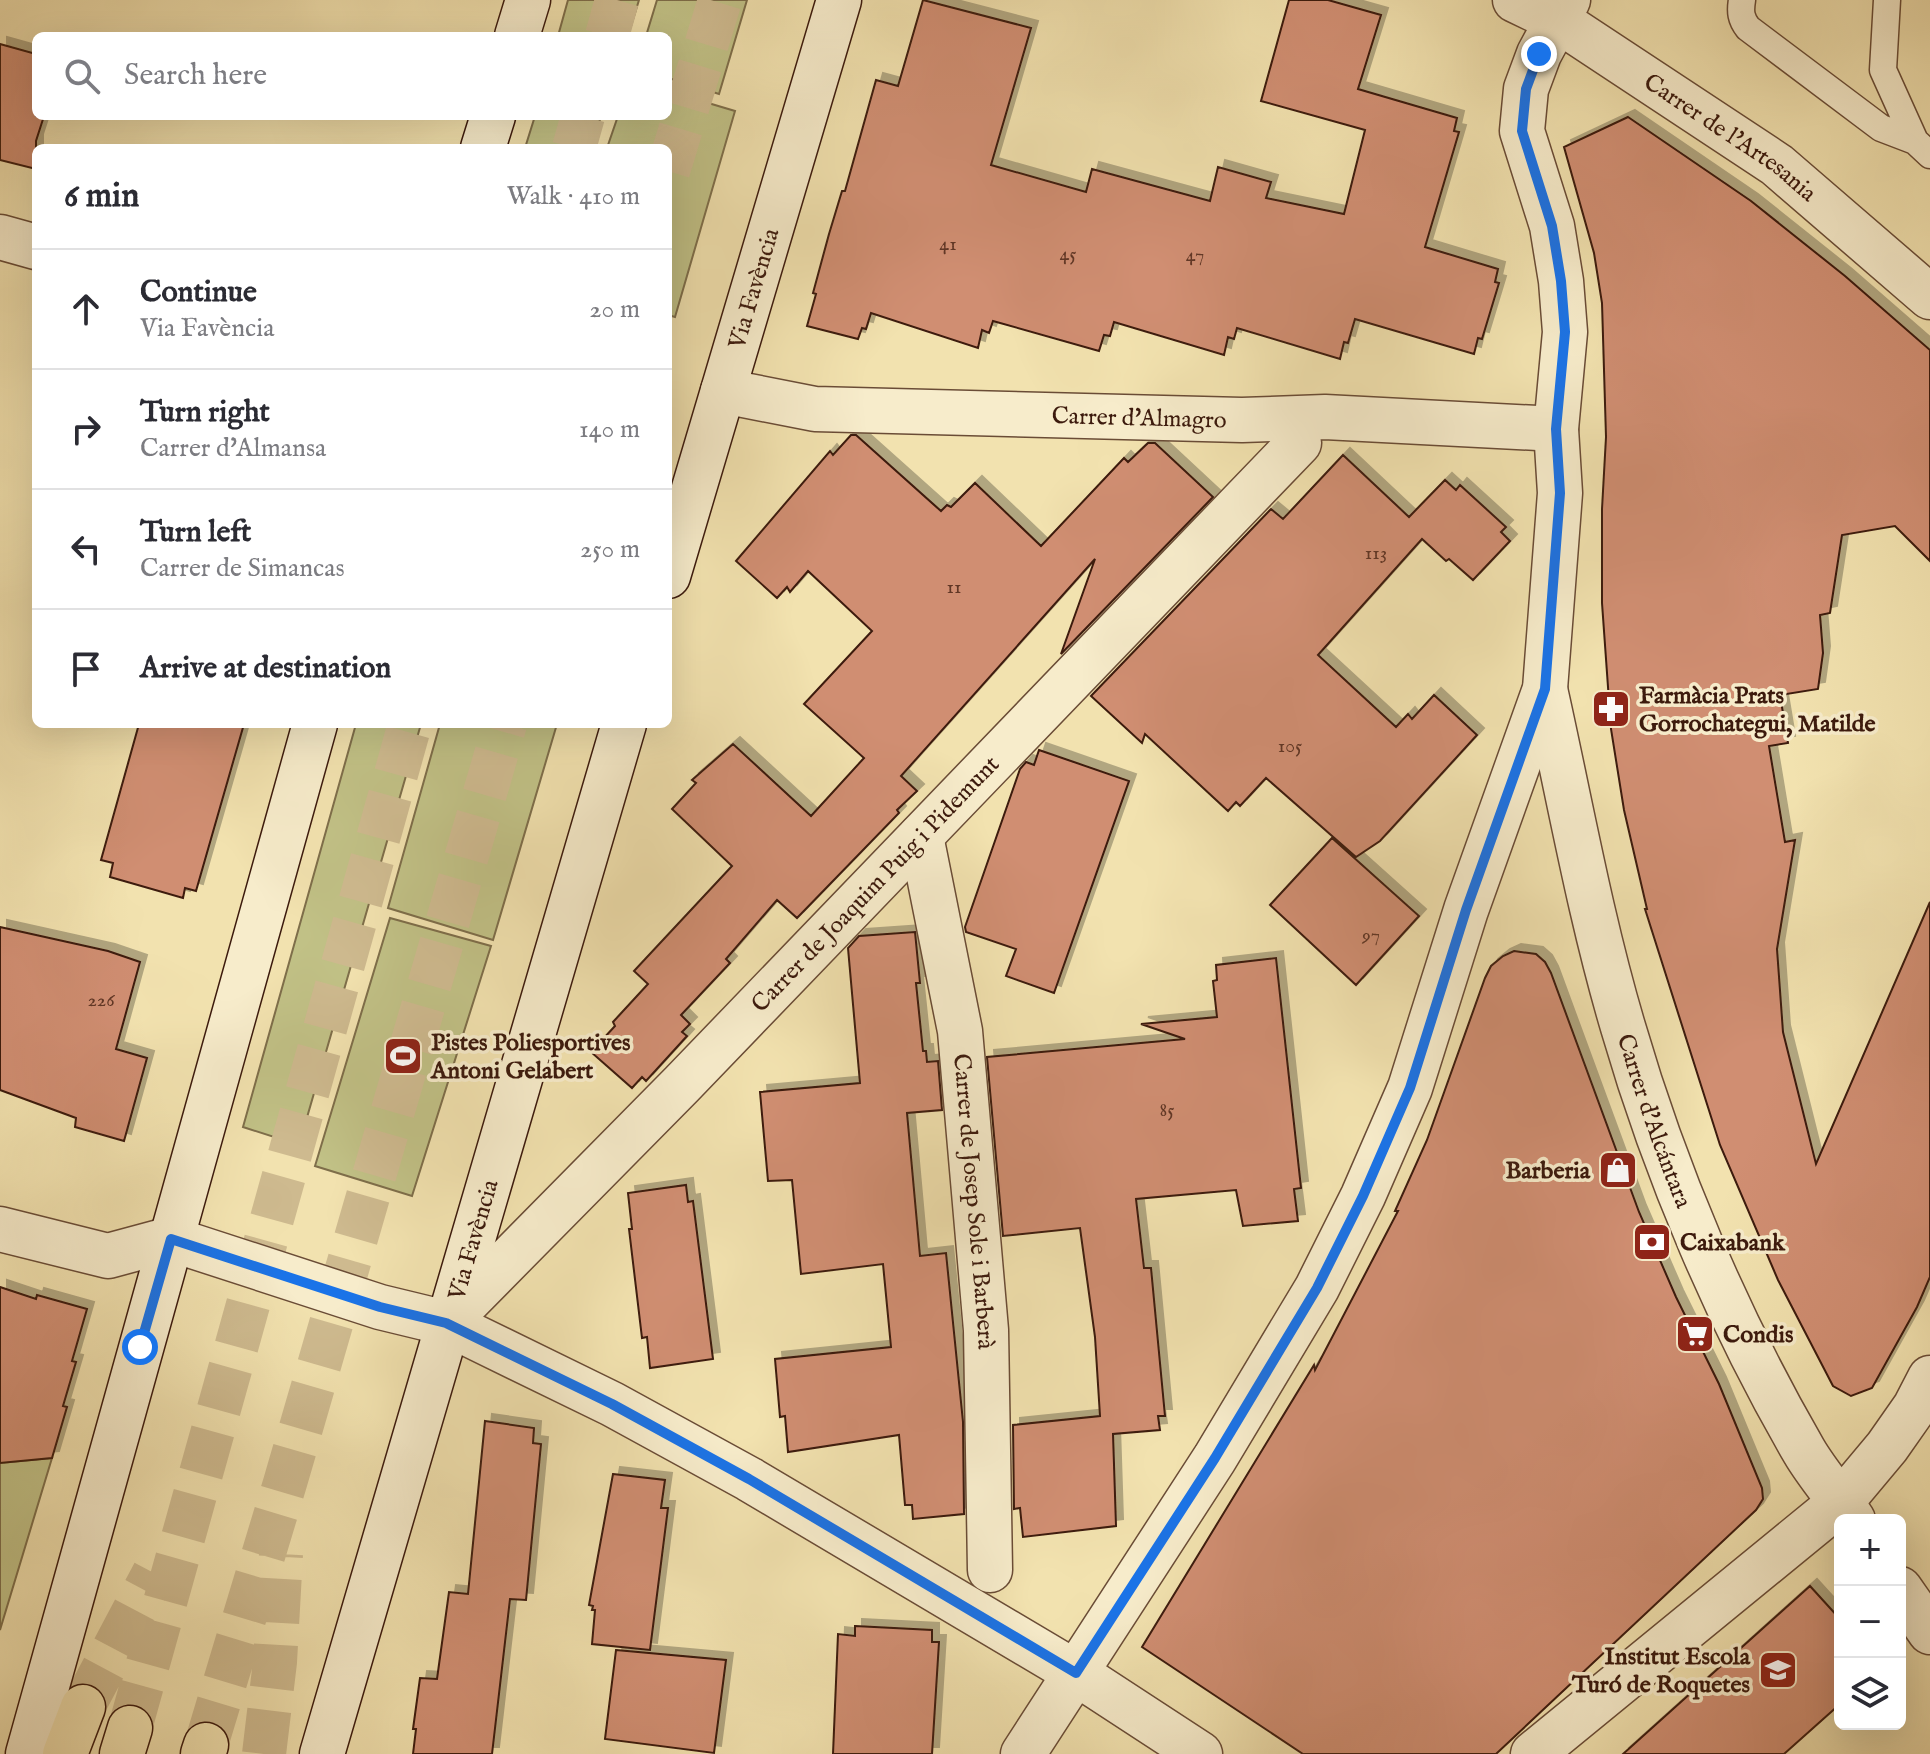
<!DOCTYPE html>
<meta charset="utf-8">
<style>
:root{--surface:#fff;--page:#f2f2f3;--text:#2b2b33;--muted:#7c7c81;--line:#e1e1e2}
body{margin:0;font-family:"IM FELL English",serif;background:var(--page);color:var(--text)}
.controls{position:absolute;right:24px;bottom:24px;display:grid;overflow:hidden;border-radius:12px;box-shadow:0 8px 32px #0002}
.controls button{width:72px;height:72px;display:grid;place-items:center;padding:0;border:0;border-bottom:2px solid var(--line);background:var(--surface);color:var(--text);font:40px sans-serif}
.stop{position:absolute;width:24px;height:24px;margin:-18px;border:6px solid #1a73e8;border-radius:50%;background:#fff}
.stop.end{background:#1a73e8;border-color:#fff;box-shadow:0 2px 8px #0008}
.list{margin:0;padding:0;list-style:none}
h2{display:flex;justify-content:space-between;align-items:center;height:104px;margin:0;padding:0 32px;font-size:34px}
h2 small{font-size:26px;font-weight:400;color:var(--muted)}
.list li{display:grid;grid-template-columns:52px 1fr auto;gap:24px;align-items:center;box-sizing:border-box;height:120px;padding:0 32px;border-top:2px solid var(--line)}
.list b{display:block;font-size:30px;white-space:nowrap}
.list p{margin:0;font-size:26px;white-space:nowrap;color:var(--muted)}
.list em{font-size:26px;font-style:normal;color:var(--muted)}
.icon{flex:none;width:44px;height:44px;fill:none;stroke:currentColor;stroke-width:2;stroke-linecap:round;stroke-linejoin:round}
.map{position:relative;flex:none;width:1930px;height:1754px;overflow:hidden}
.search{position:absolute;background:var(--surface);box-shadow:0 8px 32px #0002;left:32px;top:32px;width:640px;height:88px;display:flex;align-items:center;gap:20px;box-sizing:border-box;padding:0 28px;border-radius:12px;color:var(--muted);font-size:30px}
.panel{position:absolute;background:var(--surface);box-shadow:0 8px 32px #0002;left:32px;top:144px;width:640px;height:584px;border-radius:12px}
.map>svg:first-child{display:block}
.green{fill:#c1c186;stroke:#7e6e4a;stroke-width:2}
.building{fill:#d08e72;stroke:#3c1a0d;stroke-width:2;filter:url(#shadow)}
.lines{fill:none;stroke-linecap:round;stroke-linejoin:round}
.highway-tunnel{stroke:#ceba8f;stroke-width:44;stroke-dasharray:44 22;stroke-linecap:butt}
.lane-casing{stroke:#6a4c36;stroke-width:29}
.street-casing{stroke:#6a4c36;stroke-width:47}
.secondary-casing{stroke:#3c1a0d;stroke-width:47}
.highway-casing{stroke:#3c1a0d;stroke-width:47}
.lane{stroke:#f7eccb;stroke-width:26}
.street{stroke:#f7eccb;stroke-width:44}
.secondary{stroke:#f7eccb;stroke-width:44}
.highway{stroke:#f2e2af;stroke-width:44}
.route{stroke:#1a73e8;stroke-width:10}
.labels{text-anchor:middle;stroke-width:7;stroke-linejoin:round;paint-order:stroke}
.number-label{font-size:20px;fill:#613726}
.street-label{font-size:24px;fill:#3c1a0d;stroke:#f7eccb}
.poi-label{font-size:24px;font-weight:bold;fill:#3c1a0d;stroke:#f7eccb;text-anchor:start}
</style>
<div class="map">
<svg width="1930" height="1754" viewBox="0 0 1930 1754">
<defs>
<filter id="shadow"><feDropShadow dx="7" dy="-7" stdDeviation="0" flood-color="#0004"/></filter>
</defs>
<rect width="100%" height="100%" fill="#f2e2af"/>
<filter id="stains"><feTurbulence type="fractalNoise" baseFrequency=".0025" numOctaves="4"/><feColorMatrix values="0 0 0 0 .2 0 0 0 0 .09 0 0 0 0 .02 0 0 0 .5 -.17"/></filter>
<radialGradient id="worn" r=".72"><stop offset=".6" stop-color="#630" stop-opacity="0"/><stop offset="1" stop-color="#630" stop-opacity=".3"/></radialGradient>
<!-- green -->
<path class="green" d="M568,0H639L628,36H558Z
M657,0H747L719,94L668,78V36H646Z
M668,91L735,111L675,317L668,315V148H607L618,116H668Z
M535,116H601L591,148H525Z
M356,724H421L299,1145L243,1127Z
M440,724H557L493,940L388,908Z
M390,918L491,946L412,1196L315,1166Z
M52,1458L0,1630V1463Z"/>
<!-- building -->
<path class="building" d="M923,0L1031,28L991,165L1086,192L1092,169L1210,201L1218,167L1271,182L1266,198L1344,214L1365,130L1261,101L1289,0H1328L1381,15L1358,89L1457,118L1454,131L1459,132L1425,247L1498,269L1495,282L1499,283L1482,339L1478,338L1474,354L1355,319L1348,343L1344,342L1340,359L1237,328L1234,339L1228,337L1224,355L1114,322L1110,336L1104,335L1099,351L993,321L989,333L982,330L978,348L871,313L866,329L862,328L858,339L807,326L816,294L813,293L829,234L842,191H845L876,80L898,86Z
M0,44L36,54V116H44L36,141V169L0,160Z
M1628,117L1751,201L1845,276L1930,350V561L1895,526L1842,535L1830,613L1820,615L1823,653L1818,689L1780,695L1788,743L1769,746L1785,842L1795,840L1777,949L1783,1032L1816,1164L1930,902V1277L1917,1307L1872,1388L1851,1396L1833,1386L1778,1280L1720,1145L1645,909H1647L1624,810L1611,729L1602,603V509L1606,437L1602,303L1594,253L1564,147Z
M851,435H856L941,511L947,505L951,507L975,483L1041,546L1124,458L1128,462L1148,443H1155L1213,497L1061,654L1095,559L901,776L917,791L897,810L899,813L797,918L777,900L726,959L730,963L681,1015L690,1024L682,1032L687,1036L646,1081L642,1077L632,1088L591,1052L615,1026L613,1022L648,984L634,971L732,866L672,809L696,783L692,780L733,744L811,816L864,758L804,704L872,631L808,571L790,592L787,587L777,598L736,561L830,451L833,455Z
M1343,455L1409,517L1445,480L1456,490L1460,485L1506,527L1501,532L1510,541L1473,580L1449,559L1446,561L1422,539L1318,655L1396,727L1408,714L1412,719L1434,695L1477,735L1380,841L1356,857L1266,778L1240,806L1236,802L1228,811L1145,734L1142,743L1091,696L1271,509L1283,519Z
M139,724H244L196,891L185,888L183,898L110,877L113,863L101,860Z
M1039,750L1129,781L1054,993L1006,976L1016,949L966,932L965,927L1020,769L1026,762L1034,765Z
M1332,838L1419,916L1356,985L1270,905Z
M0,927L108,951L140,962L116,1049L147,1058L124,1141L75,1127L76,1118L0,1090Z
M915,932L920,983H916L923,1051H926L927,1062L938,1061L942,1110L907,1113L920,1256L946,1253L963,1422L964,1514L913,1519L912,1505H905L899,1435L788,1452L785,1416L780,1417L775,1359L891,1347L883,1264L801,1274L792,1180L768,1181L760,1092L860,1083L848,948L859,936Z
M1514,951L1536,954L1545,962L1551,973L1639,1212L1676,1297L1719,1384L1762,1488L1763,1499L1756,1510L1496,1754H1303L1142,1647L1314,1365L1315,1370L1398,1211H1395L1427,1140L1485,978L1491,966L1503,956Z
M1276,958L1301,1188L1294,1189L1298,1221L1243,1226L1236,1190L1136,1199L1144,1268H1151L1165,1416H1158L1160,1430L1113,1434L1116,1526L1023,1537L1020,1508L1014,1509L1013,1425L1100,1416L1095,1337L1080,1228L1003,1236L987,1057L1185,1039L1141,1024L1217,1017L1213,981L1217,980L1216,965Z
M686,1185L688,1202L693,1201L713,1359L650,1368L647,1337L642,1338L629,1229H632L628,1193Z
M0,1287L36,1299L37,1295L87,1309L72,1361L76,1362L63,1406L67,1407L52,1458L0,1463Z
M485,1421L534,1428L533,1443L541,1444L526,1600L510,1599L492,1754H413L416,1729H413L420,1678L437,1679L449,1592L468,1594Z
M613,1474L665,1480L661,1508H668L650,1650L592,1644L595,1610H592L593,1606L589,1605Z
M1810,1586L1840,1619V1704L1784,1754H1623Z
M855,1626L932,1630V1642H939L932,1754H833L838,1634L855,1636Z
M616,1650L726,1660L714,1753L605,1739Z"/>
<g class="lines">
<!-- highway-tunnel -->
<path class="highway-tunnel" d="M607,36L617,0
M574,148L583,116
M668,171L720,0
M83,1707L154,1573
M130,1728L410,724
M206,1745L285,1483L505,724
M264,1754L275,1662L281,1554"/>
<!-- lane casing -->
<g class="lane-casing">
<path id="lane" d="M1742,0C1740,12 1741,19 1748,28L1881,128L1915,141L1930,155
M1887,0L1883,70L1915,141"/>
</g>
<!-- street casing -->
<g class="street-casing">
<g id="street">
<path id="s1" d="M1515,0L1559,21L1777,165L1930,297"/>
<path d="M0,237L36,247"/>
<path id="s2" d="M723,391L815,409L1242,420L1325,417L1556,429"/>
<path id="s3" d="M1545,689C1570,801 1590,916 1623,1027C1665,1172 1728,1320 1804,1451C1818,1475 1838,1497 1853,1520"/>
<path id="s4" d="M921,836L960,1031L986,1330L990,1570"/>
<path d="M0,1229L108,1256L171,1239L380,1307L446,1323L612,1404L749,1479L1076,1673L1200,1754"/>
<path id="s5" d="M446,1323L682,1084L1299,443"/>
<path d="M1900,1589L1930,1632"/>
<path d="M1023,1754L1215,1458L1317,1288L1363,1196L1410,1088L1466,910L1545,689L1560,493L1556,429L1565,332L1561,281L1552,226L1522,131L1526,89L1539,54L1568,0"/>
<path d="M1533,1754L1841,1502L1887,1447L1915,1407L1930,1378"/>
</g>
</g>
<!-- secondary casing -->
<g class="secondary-casing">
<g id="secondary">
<path d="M517,36L528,0"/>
<path d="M483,148L493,116"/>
<path id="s6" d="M668,576L839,0"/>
<path d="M28,1754L315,724"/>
<path id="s7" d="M322,1754L624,724"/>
</g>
</g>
<!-- highway casing -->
<g class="highway-casing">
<path id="highway" d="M65,1754L83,1707
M122,1754L130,1728
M203,1754L206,1745"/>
</g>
<!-- lane -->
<use href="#lane" class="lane"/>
<!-- street -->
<use href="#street" class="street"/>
<!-- secondary -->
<use href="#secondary" class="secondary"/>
<!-- highway -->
<use href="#highway" class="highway"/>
</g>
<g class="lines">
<!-- route -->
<path class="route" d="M140,1347L171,1239L380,1307L446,1323L612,1404L749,1479L1076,1673L1215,1458L1317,1288L1363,1196L1410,1088L1466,910L1545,689L1560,493L1556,429L1565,332L1561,281L1552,226L1522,131L1526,89L1539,54"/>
</g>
<!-- icons -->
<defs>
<g id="pharmacy-square" transform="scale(2)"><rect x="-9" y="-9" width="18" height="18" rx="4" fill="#8f2418" stroke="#f7eccb"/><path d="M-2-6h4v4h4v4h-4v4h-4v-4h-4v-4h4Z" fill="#fff"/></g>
<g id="stadium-square" transform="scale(2)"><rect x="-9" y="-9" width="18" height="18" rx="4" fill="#8f2418" stroke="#f7eccb"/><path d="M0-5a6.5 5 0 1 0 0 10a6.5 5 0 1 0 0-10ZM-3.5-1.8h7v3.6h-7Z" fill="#fff"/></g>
<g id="shop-square" transform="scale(2)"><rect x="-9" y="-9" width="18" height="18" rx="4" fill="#8f2418" stroke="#f7eccb"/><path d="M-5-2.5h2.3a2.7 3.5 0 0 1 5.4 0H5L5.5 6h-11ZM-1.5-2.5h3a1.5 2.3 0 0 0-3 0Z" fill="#fff"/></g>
<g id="bank-square" transform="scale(2)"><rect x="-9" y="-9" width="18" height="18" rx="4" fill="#8f2418" stroke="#f7eccb"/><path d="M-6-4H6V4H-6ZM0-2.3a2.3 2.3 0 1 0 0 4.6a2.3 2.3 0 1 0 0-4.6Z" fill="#fff"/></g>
<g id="supermarket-square" transform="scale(2)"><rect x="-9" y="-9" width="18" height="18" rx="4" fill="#8f2418" stroke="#f7eccb"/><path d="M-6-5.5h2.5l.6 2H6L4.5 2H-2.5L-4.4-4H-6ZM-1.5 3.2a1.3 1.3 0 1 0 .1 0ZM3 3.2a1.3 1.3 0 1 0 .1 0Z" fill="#fff"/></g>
<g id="school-square" transform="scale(2)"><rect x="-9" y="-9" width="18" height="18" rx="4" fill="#8f2418" stroke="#f7eccb"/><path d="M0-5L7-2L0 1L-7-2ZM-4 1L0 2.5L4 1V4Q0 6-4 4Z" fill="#fff"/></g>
</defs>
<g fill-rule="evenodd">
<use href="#pharmacy-square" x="1611" y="709"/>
<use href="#stadium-square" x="403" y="1056"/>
<use href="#shop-square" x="1618" y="1170"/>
<use href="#bank-square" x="1652" y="1242"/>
<use href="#supermarket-square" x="1695" y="1334"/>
<use href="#school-square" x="1778" y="1670"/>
</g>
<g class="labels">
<!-- number labels -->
<g class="number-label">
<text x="948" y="250">41</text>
<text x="1068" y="260">45</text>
<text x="1195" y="261">47</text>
<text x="1376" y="559">113</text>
<text x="954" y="593">11</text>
<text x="1290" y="752">105</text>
<text x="1371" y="941">97</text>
<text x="101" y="1006">226</text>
<text x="1167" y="1116">85</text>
</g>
<!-- street labels -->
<g class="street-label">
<text dy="8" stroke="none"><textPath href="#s1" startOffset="256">Carrer de l'Artesania</textPath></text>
<text dy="8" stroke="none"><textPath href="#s6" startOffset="300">Via Favència</textPath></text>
<text dy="8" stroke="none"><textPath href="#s2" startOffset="418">Carrer d'Almagro</textPath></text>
<text dy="8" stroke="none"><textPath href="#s5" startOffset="614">Carrer de Joaquim Puig i Pidemunt</textPath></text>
<text dy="8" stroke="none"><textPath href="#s3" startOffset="446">Carrer d'Alcántara</textPath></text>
<text dy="8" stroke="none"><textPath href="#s4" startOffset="370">Carrer de Josep Sole i Barberà</textPath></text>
<text dy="8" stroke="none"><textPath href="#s7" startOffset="536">Via Favència</textPath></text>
</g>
<!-- poi labels -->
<g class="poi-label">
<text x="1639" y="703">Farmàcia Prats<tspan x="1639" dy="28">Gorrochategui, Matilde</tspan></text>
<text x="431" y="1050">Pistes Poliesportives<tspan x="431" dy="28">Antoni Gelabert</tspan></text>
<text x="1590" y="1178" text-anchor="end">Barberia</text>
<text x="1680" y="1250">Caixabank</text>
<text x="1723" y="1342">Condis</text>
<text x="1750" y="1664" text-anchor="end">Institut Escola<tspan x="1750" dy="28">Turó de Roquetes</tspan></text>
</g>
</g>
<rect width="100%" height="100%" filter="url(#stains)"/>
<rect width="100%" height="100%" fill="url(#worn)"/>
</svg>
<div class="controls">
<button>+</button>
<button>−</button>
<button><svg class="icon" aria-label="layers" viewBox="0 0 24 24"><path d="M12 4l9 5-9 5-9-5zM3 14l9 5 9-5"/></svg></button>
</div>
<div class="stop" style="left:140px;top:1347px"></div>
<div class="stop end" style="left:1539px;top:54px"></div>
<div class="search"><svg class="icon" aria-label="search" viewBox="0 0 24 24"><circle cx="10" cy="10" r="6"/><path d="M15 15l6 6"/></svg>Search here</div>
<section class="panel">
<h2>6 min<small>Walk · 410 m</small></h2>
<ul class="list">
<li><svg class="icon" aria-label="ahead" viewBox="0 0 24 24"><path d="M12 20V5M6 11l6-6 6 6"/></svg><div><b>Continue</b><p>Via Favència</p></div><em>20 m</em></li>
<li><svg class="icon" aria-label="right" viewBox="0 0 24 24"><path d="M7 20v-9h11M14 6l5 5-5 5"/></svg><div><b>Turn right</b><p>Carrer d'Almansa</p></div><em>140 m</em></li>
<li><svg class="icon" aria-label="left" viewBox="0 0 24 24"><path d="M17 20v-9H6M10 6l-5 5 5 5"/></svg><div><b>Turn left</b><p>Carrer de Simancas</p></div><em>250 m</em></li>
<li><svg class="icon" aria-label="arrive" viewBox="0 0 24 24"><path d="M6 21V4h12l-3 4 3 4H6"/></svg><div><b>Arrive at destination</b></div></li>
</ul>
</section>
</div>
